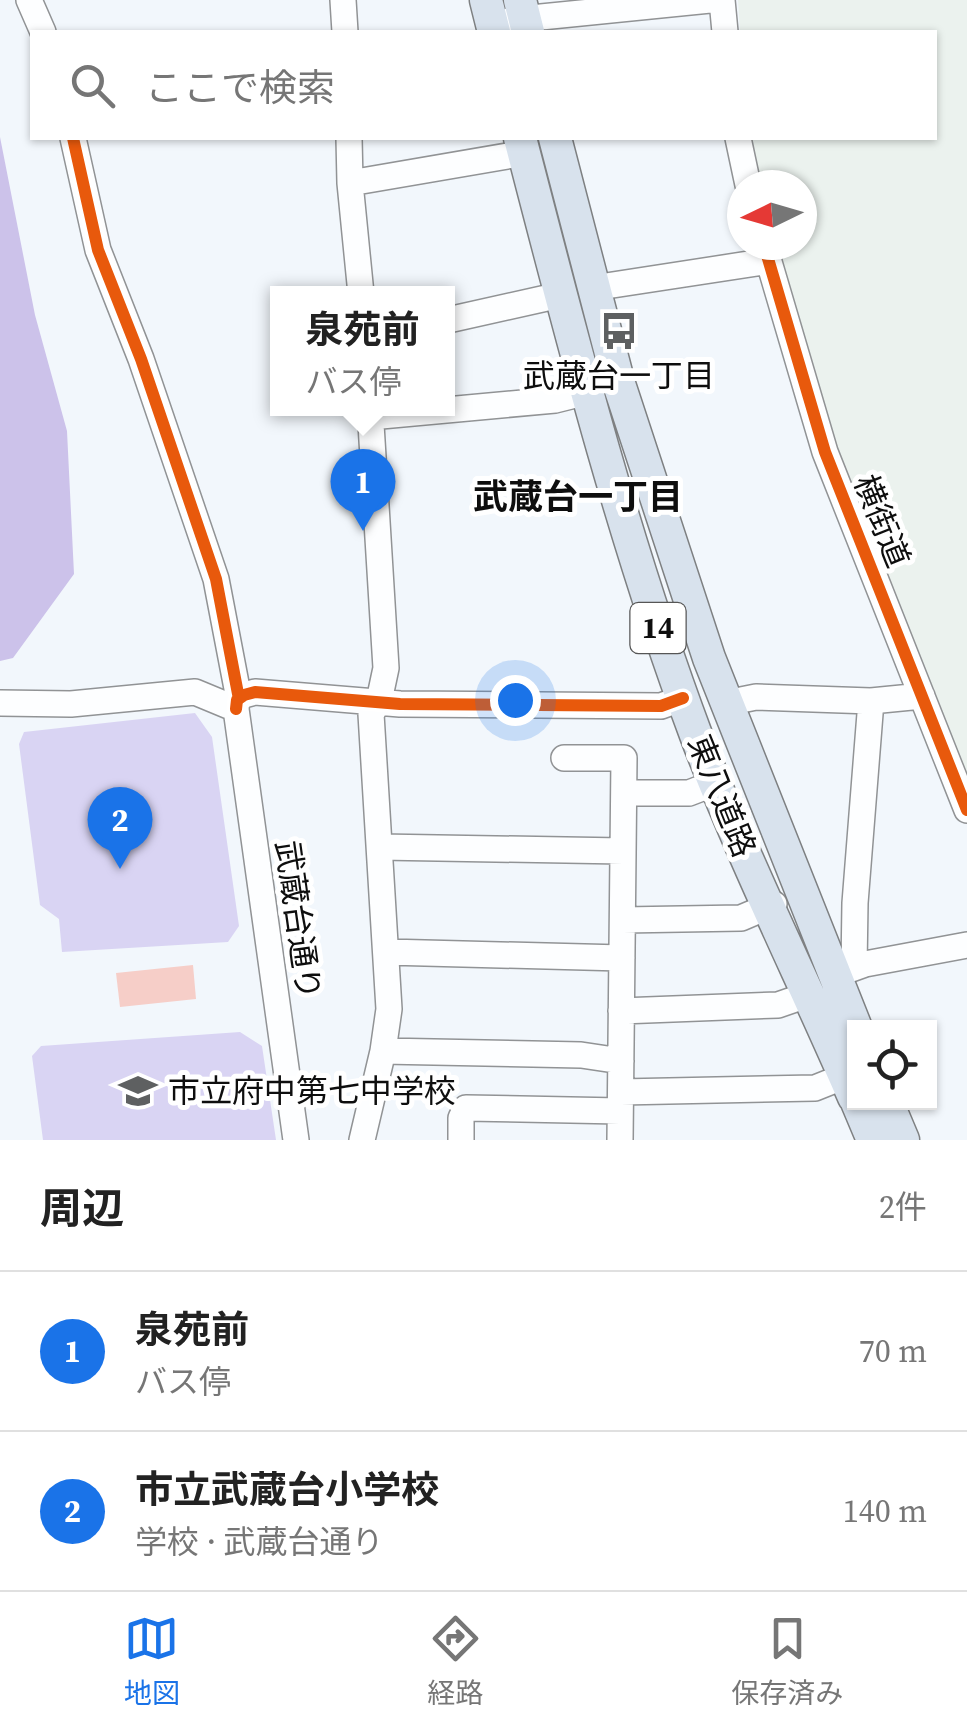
<!DOCTYPE html>
<html lang="ja">
<meta charset="utf-8">
<style>
:root{--surface:#fff;--page:#f6f6f6;--text:#222;--muted:#767676;--line:#e0e0e0;--accent:#1a73e8}
body{margin:0;font-family:"Source Serif 4","Noto Sans JP",serif;background:var(--page);color:var(--text)}
.controls{position:absolute;right:30px;bottom:30px;display:grid;overflow:hidden;border-radius:0px;box-shadow:0 2px 8px #0004}
.controls button{width:90px;height:90px;display:grid;place-items:center;padding:0;border:0;border-bottom:2px solid var(--line);background:var(--surface);color:var(--text);font:50px sans-serif}
.compass{position:absolute;left:727px;top:170px;width:90px;height:90px;border-radius:50%;background:var(--surface);box-shadow:0 2px 8px #0004;rotate:265deg}
.you{position:absolute;left:515px;top:700px;width:35px;height:35px;margin:-25px;border:8px solid #fff;border-radius:50%;background:#1a73e8;box-shadow:0 0 0 15px #1a73e833}
.badge{display:grid;place-items:center;width:65px;height:65px;border-radius:50%;background:var(--accent);color:#fff;font-size:32px;font-weight:700}
.pin{position:absolute;translate:-50% -82px;filter:drop-shadow(0 2px 5px #0008)}
.pin::after{content:'';position:absolute;top:52px;width:35px;height:30px;background:inherit;clip-path:polygon(0 0,100% 0,50% 100%)}
.popup{position:absolute;left:270px;top:286px;width:185px;height:130px;box-sizing:border-box;display:grid;place-content:center;border-radius:0px;background:var(--surface);filter:drop-shadow(0 2px 8px #0005);font-size:32px;white-space:nowrap;color:var(--muted)}
.popup b{font-size:38px;color:var(--text)}
.popup::after{content:'';position:absolute;left:50%;top:100%;margin-left:-20px;border:20px solid transparent;border-top-color:var(--surface)}
.list{margin:0;padding:0;list-style:none}
h2{display:flex;justify-content:space-between;align-items:center;height:130px;margin:0;padding:0 40px;font-size:42px}
h2 small{font-size:32px;font-weight:400;color:var(--muted)}
.list li{display:grid;grid-template-columns:65px 1fr auto;gap:30px;align-items:center;box-sizing:border-box;height:160px;padding:0 40px;border-top:2px solid var(--line)}
.list b{display:block;font-size:38px;white-space:nowrap}
.list p{margin:0;font-size:32px;white-space:nowrap;color:var(--muted)}
.list em{font-size:32px;font-style:normal;color:var(--muted)}
.icon{flex:none;width:55px;height:55px;fill:none;stroke:currentColor;stroke-width:2;stroke-linecap:round;stroke-linejoin:round}
.map{position:relative;flex:none;width:967px;height:1140px;overflow:hidden}
.search{position:absolute;background:var(--surface);box-shadow:0 2px 8px #0004;left:30px;right:30px;top:30px;height:110px;display:flex;align-items:center;gap:25px;box-sizing:border-box;padding:0 35px;border-radius:0px;color:var(--muted);font-size:38px}
.sheet{height:450px;background:var(--surface)}
nav{display:flex;justify-content:space-around;align-items:center;box-sizing:border-box;height:140px;border-top:2px solid var(--line);background:var(--surface);font-size:28px;color:var(--muted)}
nav a{display:grid;justify-items:center;gap:5px}
nav .on{color:var(--accent)}
.map>svg:first-child{display:block}
.industrial{fill:#ebf2ee}
.green{fill:#d9d4f3}
.forest{fill:#ccc2ea}
.water{fill:#f6cec8}
.lines{fill:none;stroke-linecap:round;stroke-linejoin:round}
.minor-casing{stroke:#919395;stroke-width:28}
.major-casing{stroke:#7e8082;stroke-width:35}
.minor{stroke:#fdfeff;stroke-width:25}
.major{stroke:#d8e2ed;stroke-width:32}
.cycleway-casing{stroke:#fff;stroke-width:19}
.cycleway{stroke:#e8590c;stroke-width:12}
.labels{text-anchor:middle;stroke-width:10;stroke-linejoin:round;paint-order:stroke}
.shield{fill:#fff;stroke:#565656;stroke-width:2.5}
.shield-label{font-size:30px;font-weight:bold;fill:#0e0e0e}
.poi-label{font-size:32px;fill:#0e0e0e;stroke:#fff}
.street-label{font-size:32px;fill:#0e0e0e;stroke:#fff}
.neighbourhood-label{font-size:35px;font-weight:bold;fill:#0e0e0e;stroke:#fff}
</style>
<div class="map">
<svg width="967" height="1140" viewBox="0 0 967 1140">
<rect width="100%" height="100%" fill="#f2f7fc"/>
<!-- industrial -->
<path class="industrial" d="M738,0H967V798L836,468L771,245H802V185H756L748,138H934V32H740Z"/>
<!-- green -->
<path class="green" d="M195,713L212,737L239,926L228,942L62,952L59,919L40,905L19,744L24,732Z
M240,1032L262,1046L276,1140H43L32,1056L41,1046Z"/>
<!-- forest -->
<path class="forest" d="M0,137L35,315L67,431L74,574L13,658L0,661Z"/>
<!-- water -->
<path class="water" d="M193,965L196,999L120,1007L116,973Z"/>
<g class="lines">
<!-- minor casing -->
<g class="minor-casing">
<path id="minor" d="M29,0L43,32
M343,0L345,32
M722,0L725,32
M511,20L710,0
M73,138L98,250L141,359L216,579L239,699
M349,138L350,183L361,294
M738,138L748,185
M350,183L525,153
M764,245L825,452L967,810
M593,288L769,261
M448,320L560,295
M370,417L555,400L587,392
M0,703L71,704L195,692L236,709
M726,703L756,697L871,701L922,696
M236,709L237,700L244,695L255,692L400,704L661,706L683,698
M236,709L296,1140
M564,758H624L620,1140
M624,793H689L715,783
M380,847L623,851
M623,920L741,918L774,904
M387,952L622,958
M854,967L855,903L871,701
M840,973L865,964L967,945
M621,1011L778,1005L807,995
M383,1051L581,1055L621,1061
M621,1092L815,1088L845,1076
M362,1140L383,1051L389,1009L371,714L379,701L386,668L370,408
M461,1140V1118L466,1108L620,1111"/>
</g>
<!-- major casing -->
<g class="major-casing">
<path id="major" d="M486,0L494,32
M520,0L528,32
M520,138C572,339 623,540 696,735C743,859 802,977 854,1097
M555,138L619,384L709,658L856,1028
M857,1102L873,1140
M887,1102L903,1140"/>
</g>
<!-- minor -->
<use href="#minor" class="minor"/>
<!-- major -->
<use href="#major" class="major"/>
<!-- cycleway casing -->
<g class="cycleway-casing">
<path id="cycleway" d="M73,138L98,250L141,359L216,579L239,699
M764,245L825,452L967,810
M236,709L237,700L244,695L255,692L400,704L661,706L683,698"/>
</g>
<!-- cycleway -->
<use href="#cycleway" class="cycleway"/>
</g>
<!-- icons -->
<defs>
<g id="bus-bare" transform="scale(3)"><path d="M-5-6H5V4H4V6H2V4H-2V6H-4V4H-5ZM-3.5-4V0h7V-4ZM-3.5 1.2v1.5H-2V1.2ZM2 1.2v1.5H3.5V1.2Z" fill="#5e6061" stroke="#fff" stroke-width="2.5" paint-order="stroke"/></g>
<g id="school-bare" transform="scale(3)"><path d="M0-5L7-2L0 1L-7-2ZM-4 1L0 2.5L4 1V4Q0 6-4 4Z" fill="#5e6061" stroke="#fff" stroke-width="2.5" paint-order="stroke"/></g>
</defs>
<g fill-rule="evenodd">
<use href="#bus-bare" x="619" y="331"/>
<use href="#school-bare" x="138" y="1091"/>
</g>
<g class="labels">
<!-- shield labels -->
<rect class="shield" x="630.5" y="603" width="55" height="50" rx="8"/>
<g class="shield-label">
<text x="658" y="638">14</text>
</g>
<!-- poi labels -->
<g class="poi-label">
<text x="619" y="387">武蔵台一丁目</text>
<text x="168" y="1102" text-anchor="start">市立府中第七中学校</text>
</g>
<!-- street labels -->
<g class="street-label">
<text transform="translate(882 521) rotate(68)" y="11">横街道</text>
<text transform="translate(722 796) rotate(68)" y="11">東八道路</text>
<text transform="translate(298 920) rotate(82)" y="11">武蔵台通り</text>
</g>
<!-- neighbourhood labels -->
<g class="neighbourhood-label">
<text x="578" y="509">武蔵台一丁目</text>
</g>
</g>
</svg>
<div class="controls">
<button><svg class="icon" aria-label="locate" viewBox="0 0 24 24"><circle cx="12" cy="12" r="6"/><path d="M12 2v4M12 18v4M2 12h4M18 12h4"/></svg></button>
</div>
<svg class="compass" viewBox="-18 -18 36 36"><path d="M0-13l5 13h-10z" fill="#e53935"/><path d="M0 13l5-13h-10z" fill="#767676"/></svg>
<div class="you"></div>
<div class="pin badge" style="left:363px;top:531px">1</div>
<div class="popup"><b>泉苑前</b>バス停</div>
<div class="pin badge" style="left:120px;top:869px">2</div>
<div class="search"><svg class="icon" aria-label="search" viewBox="0 0 24 24"><circle cx="10" cy="10" r="6"/><path d="M15 15l6 6"/></svg>ここで検索</div>
</div>
<section class="sheet">
<h2>周辺<small>2件</small></h2>
<ul class="list">
<li><span class="badge">1</span><div><b>泉苑前</b><p>バス停</p></div><em>70 m</em></li>
<li><span class="badge">2</span><div><b>市立武蔵台小学校</b><p>学校 · 武蔵台通り</p></div><em>140 m</em></li>
</ul>
</section>
<nav>
<a class="on"><svg class="icon" aria-label="map" viewBox="0 0 24 24"><path d="M3 6l6-2 6 2 6-2v14l-6 2-6-2-6 2zM9 4v14M15 6v14"/></svg>地図</a>
<a><svg class="icon" aria-label="directions" viewBox="0 0 24 24"><path d="M12 3l9 9-9 9-9-9zM9 14v-3h6M13 9l2 2-2 2"/></svg>経路</a>
<a><svg class="icon" aria-label="saved" viewBox="0 0 24 24"><path d="M7 4h10v16l-5-4-5 4z"/></svg>保存済み</a>
</nav>
